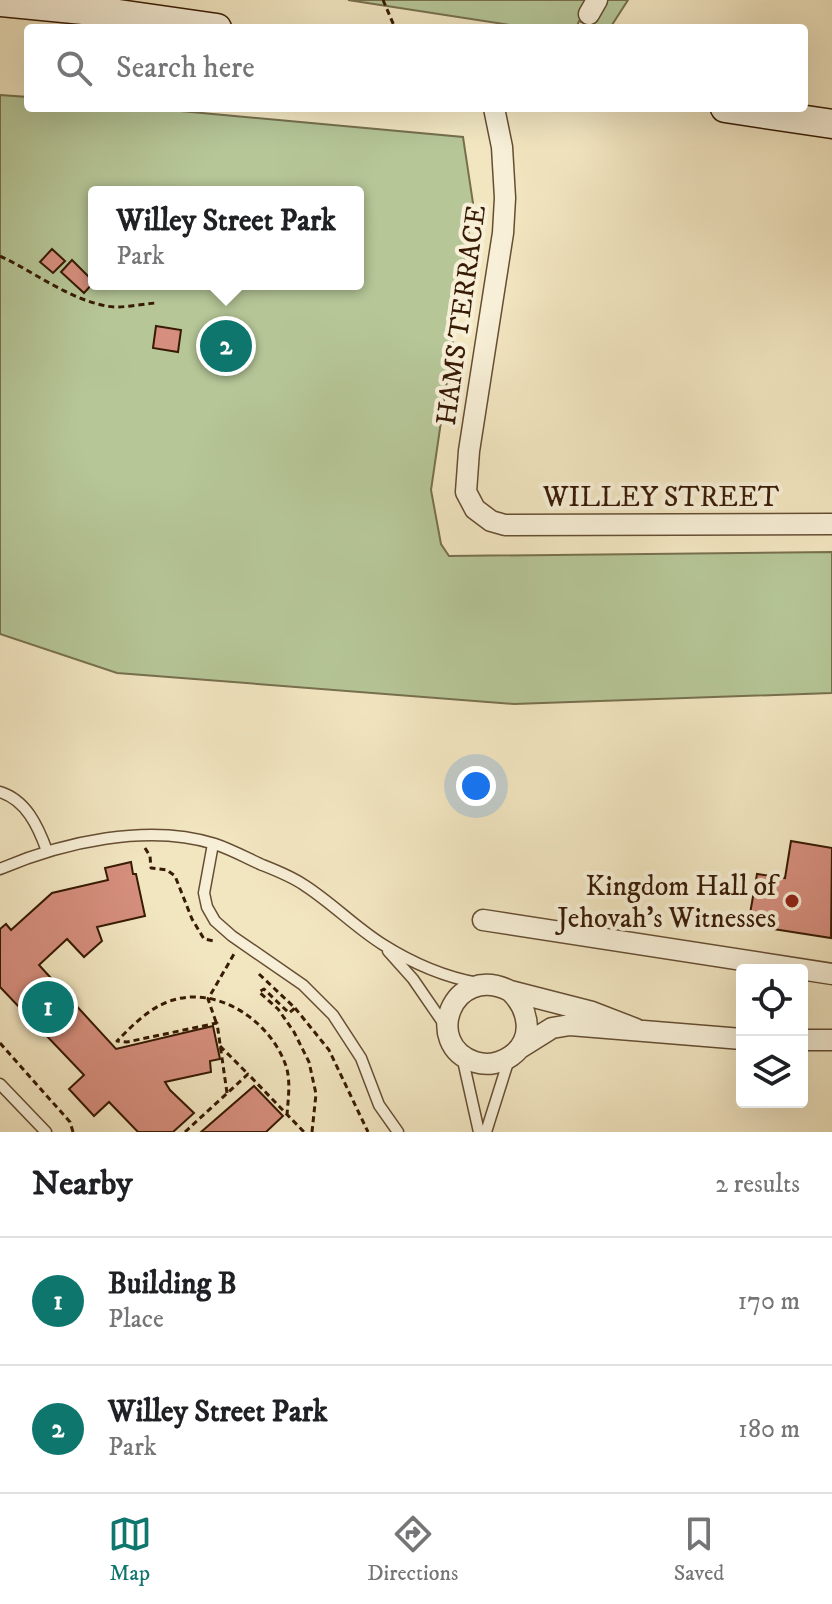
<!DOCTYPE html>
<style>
:root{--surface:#fff;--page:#f6f6f6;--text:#202124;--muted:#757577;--line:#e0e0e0;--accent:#0f766e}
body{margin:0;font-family:"IM FELL DW Pica",serif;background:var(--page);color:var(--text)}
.controls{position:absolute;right:24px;bottom:24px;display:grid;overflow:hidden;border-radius:8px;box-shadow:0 8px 32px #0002}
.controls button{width:72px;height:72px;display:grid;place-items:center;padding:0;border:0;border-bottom:2px solid var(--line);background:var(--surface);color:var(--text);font:40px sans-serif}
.you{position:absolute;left:476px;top:786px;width:28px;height:28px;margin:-20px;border:6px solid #fff;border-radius:50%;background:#1a73e8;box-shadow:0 0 0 12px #1a73e833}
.badge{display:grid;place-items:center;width:52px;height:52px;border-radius:50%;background:var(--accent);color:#fff;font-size:26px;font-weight:700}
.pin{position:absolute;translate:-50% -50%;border:4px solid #fff;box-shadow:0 2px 8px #0006}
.popup{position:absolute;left:88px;top:186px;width:276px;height:104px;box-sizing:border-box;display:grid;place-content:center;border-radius:8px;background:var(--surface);filter:drop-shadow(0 2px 6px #0005);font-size:26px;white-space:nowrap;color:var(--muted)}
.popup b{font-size:30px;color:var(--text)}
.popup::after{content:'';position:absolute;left:50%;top:100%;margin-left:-16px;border:16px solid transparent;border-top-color:var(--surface)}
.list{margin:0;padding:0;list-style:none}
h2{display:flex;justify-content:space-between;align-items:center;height:104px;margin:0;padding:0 32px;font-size:34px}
h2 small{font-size:26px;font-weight:400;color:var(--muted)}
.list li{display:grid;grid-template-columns:52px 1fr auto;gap:24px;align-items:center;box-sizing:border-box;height:128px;padding:0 32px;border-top:2px solid var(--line)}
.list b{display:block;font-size:30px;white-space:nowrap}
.list p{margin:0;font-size:26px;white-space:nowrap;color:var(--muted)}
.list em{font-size:26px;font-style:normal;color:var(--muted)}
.icon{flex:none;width:44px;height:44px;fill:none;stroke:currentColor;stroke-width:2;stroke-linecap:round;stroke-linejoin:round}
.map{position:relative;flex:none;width:832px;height:1132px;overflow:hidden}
.search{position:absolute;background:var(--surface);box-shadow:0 8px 32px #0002;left:24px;right:24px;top:24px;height:88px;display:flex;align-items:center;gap:20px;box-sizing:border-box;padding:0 28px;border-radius:8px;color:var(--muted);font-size:30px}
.sheet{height:360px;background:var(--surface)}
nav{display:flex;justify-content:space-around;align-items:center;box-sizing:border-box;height:112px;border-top:2px solid var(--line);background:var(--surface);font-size:22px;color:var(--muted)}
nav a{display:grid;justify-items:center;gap:4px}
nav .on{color:var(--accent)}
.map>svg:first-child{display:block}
.green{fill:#b6c697;stroke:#77704e;stroke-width:2;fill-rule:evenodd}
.building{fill:#d68f7e;stroke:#381b04;stroke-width:2}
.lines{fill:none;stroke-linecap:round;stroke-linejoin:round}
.service-casing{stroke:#664e33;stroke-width:13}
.minor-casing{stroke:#664e33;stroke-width:23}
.secondary-casing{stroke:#381b04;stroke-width:31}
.path{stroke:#381b04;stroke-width:3;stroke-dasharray:6 4;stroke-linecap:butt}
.service{stroke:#f7efd7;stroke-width:10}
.minor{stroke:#f7efd7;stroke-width:20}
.secondary{stroke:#f7efd7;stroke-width:28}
.poi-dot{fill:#8f2418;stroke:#f7efd7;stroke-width:3}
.labels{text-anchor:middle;stroke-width:8;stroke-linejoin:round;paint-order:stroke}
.street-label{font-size:28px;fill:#381b04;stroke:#f7efd7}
.poi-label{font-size:28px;fill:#381b04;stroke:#f7efd7;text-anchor:end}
</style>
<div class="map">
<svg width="832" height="1132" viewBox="0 0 832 1132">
<rect width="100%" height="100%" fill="#f2e6c1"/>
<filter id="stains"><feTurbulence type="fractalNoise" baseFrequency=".0025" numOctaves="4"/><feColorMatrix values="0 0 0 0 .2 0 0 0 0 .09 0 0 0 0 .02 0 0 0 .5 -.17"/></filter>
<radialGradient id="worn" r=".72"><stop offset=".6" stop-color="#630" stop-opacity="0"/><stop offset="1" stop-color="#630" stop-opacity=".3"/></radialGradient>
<!-- green -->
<path class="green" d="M348,0H628L610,28H595L579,21L576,28H529Z
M0,95L28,97V108H148L463,137L473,203L431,490L441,544L449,556L832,552V693L514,704L117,673L0,634ZM94,192H358V284H94Z"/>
<!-- building -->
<path class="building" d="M52,249L65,261L53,273L40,262Z
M72,260L94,282L84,293L61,272Z
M156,326L181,330L178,352L153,348Z
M791,841L832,848L831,938L748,925L757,874L785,878Z
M131,862L133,874H136L145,916L97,927L102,941L84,957L67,939L39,965L116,1049L213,1026L220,1059L210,1061L211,1072L165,1082L170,1090L194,1113L173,1132H138L109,1102L94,1116L69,1089L84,1075L0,987V929L6,924L11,930L52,893L108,880L105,868Z
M254,1086L283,1116L266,1132H201Z"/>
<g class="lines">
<!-- service casing -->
<g class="service-casing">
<path id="service" d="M0,792C26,800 38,826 47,851
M213,844L204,893L207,907L215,921L232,936L303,985L333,1015L361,1058L379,1105L398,1132
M0,869C63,842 148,823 215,844C230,849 245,857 260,864C275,870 291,876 304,885C332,903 355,927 382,944C412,963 444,977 478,983
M388,951L413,979L446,1027
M462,1056L479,1132
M0,1084L46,1132
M486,1132L509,1059"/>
</g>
<!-- minor casing -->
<g class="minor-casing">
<path id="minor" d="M589,14L597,0
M494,108L502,147L505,198L503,233L469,451L466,492L475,509L491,521L505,525L832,524
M483,920L832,974
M510,991C529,1009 535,1039 511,1056C501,1063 488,1066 475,1062C422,1045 452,962 510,991L592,1012L636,1029
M802,1040H832
M520,1048L552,1028L570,1025L742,1039"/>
</g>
<!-- secondary casing -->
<g class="secondary-casing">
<path id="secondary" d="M0,2L104,12L217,28
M725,108L832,124"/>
</g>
<!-- path -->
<path class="path" d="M383,0L395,28
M0,256C36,273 67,298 106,306C121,309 140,304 156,303
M145,848L150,856L151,868L167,870L175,876L192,919L204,939L214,941
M259,974L295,1008L289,1013L264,989L259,992L278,1009L294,1032L309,1062L316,1094L312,1132
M295,1008L329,1050L368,1132
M216,1022L208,999L234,954
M0,1043L70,1122L73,1132
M220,1046L248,1074
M227,1093L217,1023L127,1042L117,1041C131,1027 146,1011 165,1003C213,982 270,1019 286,1066C291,1081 288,1100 287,1115
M185,1132L248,1074L304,1132"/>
<!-- service -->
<use href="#service" class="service"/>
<!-- minor -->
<use href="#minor" class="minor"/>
<!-- secondary -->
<use href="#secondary" class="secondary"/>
</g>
<!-- markers -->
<circle class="poi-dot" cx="792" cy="901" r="8"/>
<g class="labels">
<!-- street labels -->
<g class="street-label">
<text transform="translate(460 315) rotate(-82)" y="10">HAMS TERRACE</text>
<text x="661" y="506">WILLEY STREET</text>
</g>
<!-- poi labels -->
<g class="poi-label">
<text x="776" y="895">Kingdom Hall of<tspan x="776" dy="32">Jehovah's Witnesses</tspan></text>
</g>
</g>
<rect width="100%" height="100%" filter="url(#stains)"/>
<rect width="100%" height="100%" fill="url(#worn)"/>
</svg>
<div class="controls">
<button><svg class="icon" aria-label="locate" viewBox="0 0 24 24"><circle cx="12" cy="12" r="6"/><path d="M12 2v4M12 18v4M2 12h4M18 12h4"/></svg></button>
<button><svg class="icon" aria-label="layers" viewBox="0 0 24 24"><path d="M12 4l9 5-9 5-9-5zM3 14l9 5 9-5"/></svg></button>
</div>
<div class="you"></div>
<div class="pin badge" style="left:48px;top:1007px">1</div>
<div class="pin badge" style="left:226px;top:346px">2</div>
<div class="popup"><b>Willey Street Park</b>Park</div>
<div class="search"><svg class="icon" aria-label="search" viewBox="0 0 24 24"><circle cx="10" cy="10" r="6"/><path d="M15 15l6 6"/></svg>Search here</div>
</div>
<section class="sheet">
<h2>Nearby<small>2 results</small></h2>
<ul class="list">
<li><span class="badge">1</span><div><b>Building B</b><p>Place</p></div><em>170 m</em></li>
<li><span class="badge">2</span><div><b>Willey Street Park</b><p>Park</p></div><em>180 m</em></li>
</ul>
</section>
<nav>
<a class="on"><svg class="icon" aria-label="map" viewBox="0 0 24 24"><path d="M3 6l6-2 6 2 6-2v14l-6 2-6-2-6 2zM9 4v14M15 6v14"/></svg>Map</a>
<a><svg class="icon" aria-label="directions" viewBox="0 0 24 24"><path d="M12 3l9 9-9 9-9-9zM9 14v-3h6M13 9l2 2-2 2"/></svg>Directions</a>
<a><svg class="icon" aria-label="saved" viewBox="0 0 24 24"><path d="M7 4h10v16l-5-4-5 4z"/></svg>Saved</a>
</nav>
